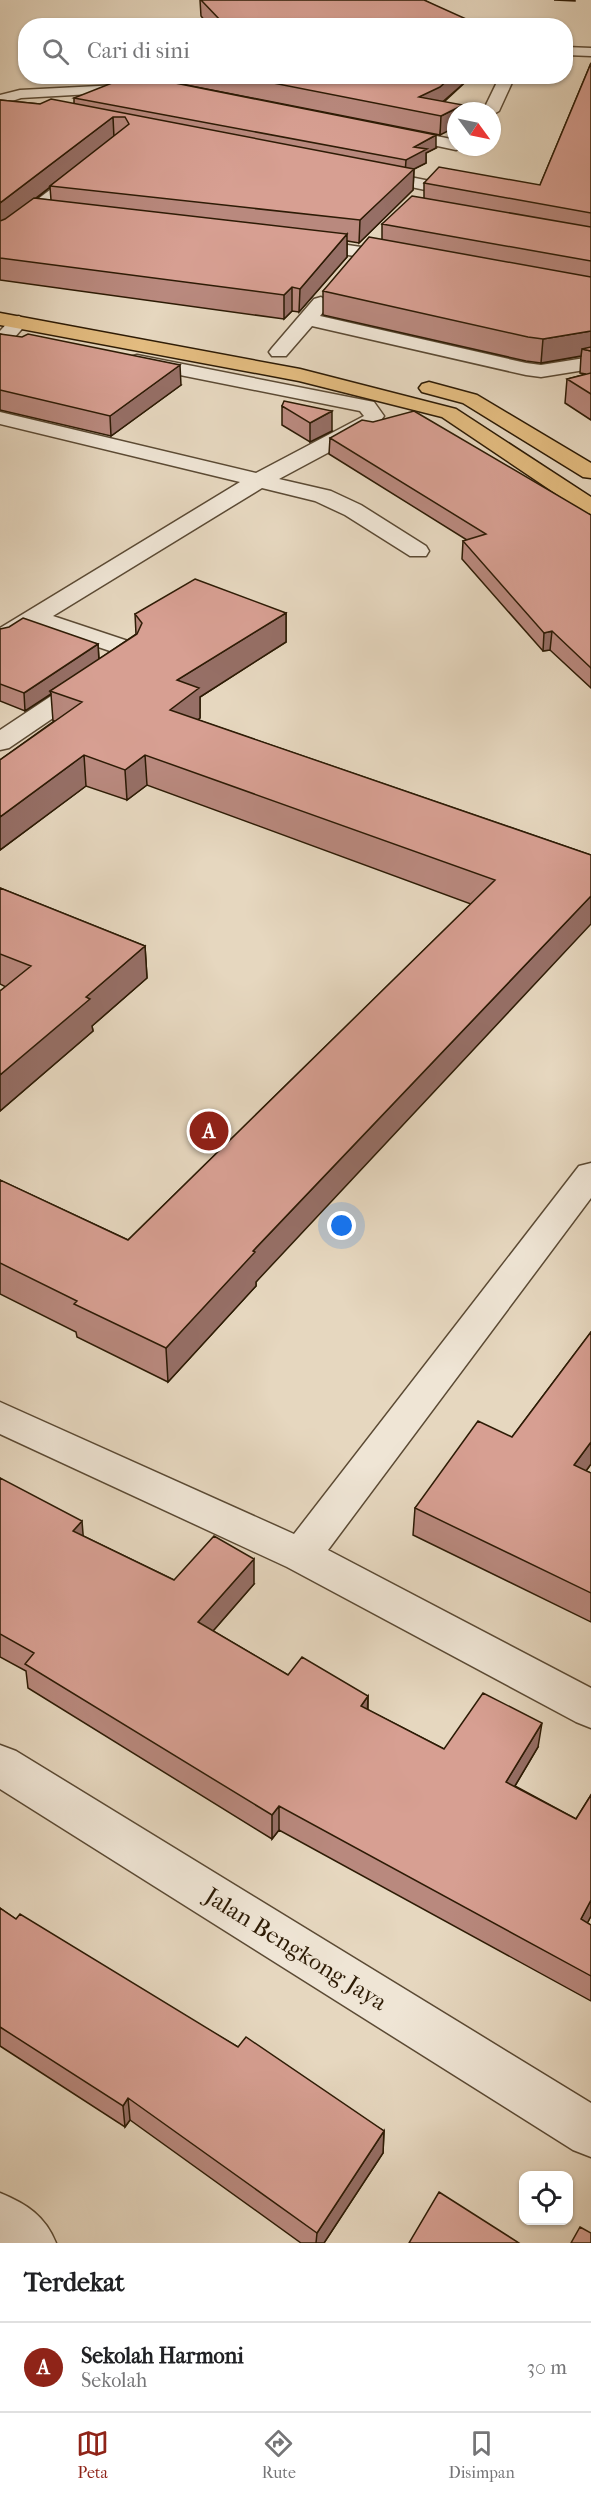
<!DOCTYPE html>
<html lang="id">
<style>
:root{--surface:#fff;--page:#f6f6f6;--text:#202124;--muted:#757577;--line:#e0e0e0;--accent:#8f2418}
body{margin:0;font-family:"IM FELL French Canon",serif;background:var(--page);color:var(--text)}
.controls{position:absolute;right:18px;bottom:18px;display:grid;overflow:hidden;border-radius:12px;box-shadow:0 2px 4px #0004}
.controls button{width:54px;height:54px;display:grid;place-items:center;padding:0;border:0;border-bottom:2px solid var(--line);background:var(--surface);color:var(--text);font:30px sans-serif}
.compass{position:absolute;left:447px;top:102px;width:54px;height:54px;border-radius:50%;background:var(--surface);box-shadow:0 2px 4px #0004;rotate:123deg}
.you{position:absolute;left:342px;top:1226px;width:21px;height:21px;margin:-15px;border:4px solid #fff;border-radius:50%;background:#1a73e8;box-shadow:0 0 0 9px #1a73e833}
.badge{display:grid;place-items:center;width:39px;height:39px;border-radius:50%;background:var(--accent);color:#fff;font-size:20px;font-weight:700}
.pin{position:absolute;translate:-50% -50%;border:3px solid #fff;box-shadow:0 2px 6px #0006}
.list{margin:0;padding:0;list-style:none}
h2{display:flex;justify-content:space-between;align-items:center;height:78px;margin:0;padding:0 24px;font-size:26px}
h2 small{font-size:20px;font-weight:400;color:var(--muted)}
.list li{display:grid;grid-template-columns:39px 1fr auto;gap:18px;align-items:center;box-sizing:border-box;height:90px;padding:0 24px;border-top:2px solid var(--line)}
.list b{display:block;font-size:22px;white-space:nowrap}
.list p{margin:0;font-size:20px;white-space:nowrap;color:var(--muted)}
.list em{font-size:20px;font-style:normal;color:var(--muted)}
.icon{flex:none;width:33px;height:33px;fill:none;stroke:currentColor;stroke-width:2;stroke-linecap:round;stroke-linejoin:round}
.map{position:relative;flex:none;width:591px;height:2243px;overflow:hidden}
.search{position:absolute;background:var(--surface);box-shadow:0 2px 4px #0004;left:18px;right:18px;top:18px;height:66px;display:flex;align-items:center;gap:15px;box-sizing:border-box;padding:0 21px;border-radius:24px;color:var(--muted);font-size:22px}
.sheet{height:168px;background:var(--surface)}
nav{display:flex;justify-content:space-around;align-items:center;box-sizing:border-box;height:84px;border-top:2px solid var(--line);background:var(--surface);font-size:16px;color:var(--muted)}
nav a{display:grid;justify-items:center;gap:3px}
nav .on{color:var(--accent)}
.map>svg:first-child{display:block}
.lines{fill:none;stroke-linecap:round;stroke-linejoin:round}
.minor-casing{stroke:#5b4a34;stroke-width:3}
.major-casing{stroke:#2d1b05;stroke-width:3}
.minor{fill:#efe5d5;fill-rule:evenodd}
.major{fill:#e3bc80;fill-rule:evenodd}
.wall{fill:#b9897e;stroke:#2d1b05;stroke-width:1.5;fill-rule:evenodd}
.shaded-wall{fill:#966f66;stroke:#2d1b05;stroke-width:1.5}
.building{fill:#d79f92;stroke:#2d1b05;stroke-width:1.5}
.labels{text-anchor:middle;stroke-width:6;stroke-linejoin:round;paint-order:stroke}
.near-street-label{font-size:24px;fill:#2d1b05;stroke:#efe5d5}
</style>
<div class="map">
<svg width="591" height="2243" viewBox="0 0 591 2243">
<rect width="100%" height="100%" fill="#e6d7bf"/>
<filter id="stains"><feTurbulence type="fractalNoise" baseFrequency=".00333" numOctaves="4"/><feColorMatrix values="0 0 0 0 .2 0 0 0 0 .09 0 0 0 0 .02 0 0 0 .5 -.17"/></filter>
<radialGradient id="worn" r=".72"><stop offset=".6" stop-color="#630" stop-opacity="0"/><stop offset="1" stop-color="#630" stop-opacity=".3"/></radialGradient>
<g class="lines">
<!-- minor casing -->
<g class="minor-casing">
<path id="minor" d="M566,47L591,48V56L566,55Z
M500,76H515L499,111L492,115V111H483Z
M138,84L145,88L143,91L21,98L0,105V95L20,90Z
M392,127L456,140V147H463L456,150L386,135L384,132Z
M86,165L92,167L94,170L92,173L6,240L0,241V228L80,167Z
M370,169L430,181L438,186L430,191L364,177L362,174Z
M301,238L401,253L410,258L401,263L295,247L292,243Z
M321,297L330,303L320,316L526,363L541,365L591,357V369L541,377L526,375L312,326L286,356H272L269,352L272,348L314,299Z
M19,316L28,322L7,346L0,348V331L12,318Z
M137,355L374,402L384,416L376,427L279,479L331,491L361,505L426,546L429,551L426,556H410L345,515L315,501L262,488L53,616L134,643L141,651L137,661L9,748L0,750V730L116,653L36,626L9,643L0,645V628L240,482L0,424V412L256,473L364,416L360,411L130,365L127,361L130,357Z
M591,1163V1198L328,1550L591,1688V1728L576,1722L287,1567L0,1434V1402L294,1534L579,1166Z
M0,1745L16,1751L591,2103V2157L573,2150L0,1789Z
M0,2193C27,2204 45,2216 56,2243H0Z"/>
</g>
<!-- major casing -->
<g class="major-casing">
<path id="major" d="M0,313L300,369L456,409L591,497V514L583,512L442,417L299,381L0,325Z
M429,382L477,395L591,463V478L583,477L463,403L422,392L419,388L422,384Z"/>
</g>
<!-- minor -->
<use href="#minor" class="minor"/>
<!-- major -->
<use href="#major" class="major"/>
</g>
<!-- wall -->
<path class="wall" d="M200,0H424L475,26H195V22L205,21L201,16Z
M554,0H575V1Z
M591,63V420L565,403L567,379L586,374L580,373L581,356L541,363L526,361L323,315V291L382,239V224L424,198V183L540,185Z
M146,76H472L444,102L440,135L166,81L436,148L426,153V163L414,169L413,190L359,243L347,241V257L299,312L292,311L284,319L0,280V100L40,104H74V98L147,82ZM50,187L51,200L36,199Z
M0,334L181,385L111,436L0,410Z
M282,406L332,431L310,442L282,425Z
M330,438L591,515V688L550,650L543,651L462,559L463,541L467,540L329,454Z
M286,613V642L200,697V718L198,720L591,855L256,1282V1286L168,1382L77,1337L76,1332L0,1294V1180L128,1240L471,904L147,785L127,800L86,786L0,850V760L54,721H53L51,694L25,711L0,701V629L98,644L99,659L136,634L135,614Z
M0,888L145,946L147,978L92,1026L93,1031L0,1111V991L6,987L0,984Z
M591,1332V1464L586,1471L591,1473V1622L413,1535L415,1508L512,1437Z
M0,1478L83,1536L174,1580L254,1584L213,1631L288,1675L368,1696V1710L444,1749L538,1747L515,1786L576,1819L591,1795V1916L587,1923L591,1925V2001L279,1830L272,1839L28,1688L26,1671L0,1657Z
M0,1908L16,1919L384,2131L383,2153L324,2243H301L130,2120L125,2127L0,2046Z"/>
<!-- shaded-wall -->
<path class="shaded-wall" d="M452,76H472L439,105L419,97Z
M463,105L462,111H456V127L440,135L441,116Z
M113,117L114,138L50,186V187L0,226V203Z
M436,135V148L426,153V163L414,169L413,190L359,243L360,220L405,174L406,160L414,147Z
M347,234V257L299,312L300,289Z
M292,287V311L284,319V295Z
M591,331V351L582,349L581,356L541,363L543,339Z
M180,365L181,385L111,436L110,416Z
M332,411V431L310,442V423Z
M286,613V642L200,697V718L171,740L170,710L177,680Z
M552,631L550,650L543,651L544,633Z
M98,644L99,661L50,691L51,694L25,711L24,693Z
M84,755L86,786L0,850V817Z
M145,755L147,785L127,800L125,770Z
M591,896V924L256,1282V1286L168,1382L166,1348L253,1251Z
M145,946L147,978L92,1026L93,1031L0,1111V1075L86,997Z
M591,1442V1464L570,1493L574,1465Z
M82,1521L84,1546L73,1531Z
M254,1559V1584L199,1647L198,1622Z
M368,1696L367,1720L361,1706Z
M542,1723L538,1747L503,1806L506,1782Z
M279,1806V1830L272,1839V1815Z
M591,1900V1916L577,1943L581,1919Z
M128,2098L130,2120L125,2127L123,2106Z
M384,2131L383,2153L324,2243H316L317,2233Z"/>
<!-- building -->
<path class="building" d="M201,0H424L475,23L461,26H199L195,22L220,20Z
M591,63V213L424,183L439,167L540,185Z
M238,76H452L440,87L419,97L463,105L441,116Z
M165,81L436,135L414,147L427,149L406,160L74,98L112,83Z
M51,99L414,169L360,220L50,186L129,124L125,117H113L0,203V100L40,104Z
M412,196L591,227V261L382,224Z
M34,198L347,234L300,289L292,287L284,295L0,258V221L5,219Z
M369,237L591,277V331L543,339L528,337L323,291Z
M0,334L22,337L28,334L180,365L110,416L0,390Z
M591,347V351L582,349Z
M591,373V394L567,379Z
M284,401L332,411L310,423L282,406Z
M414,411L591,515V668L552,631L544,633L463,541L486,534L330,438L362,420L373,422Z
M195,579L286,613L177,680L199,688L170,710L591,855V896L253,1251L255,1252L166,1348L74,1304L77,1301L0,1263V1180L128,1240L495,880L145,755L125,770L84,755L0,817V760L82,702L50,691L137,634L142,623L135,614Z
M23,618L98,644L24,693L0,684V629L9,627Z
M0,888L145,946L86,997L90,999L0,1075V991L31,966L0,954Z
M591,1332V1442L574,1465L591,1473V1593L415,1508L478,1421L512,1437Z
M0,1478L82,1521L73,1531L174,1580L214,1536L254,1559L198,1622L288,1675L302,1657L368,1696L361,1706L444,1749L483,1693L542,1723L506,1782L576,1819L591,1795V1900L581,1919L591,1925V1976L279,1806L272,1815L25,1664L34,1653L0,1634Z
M0,1908L16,1919L20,1914L238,2047L246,2037L384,2131L317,2233L128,2098L123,2106L0,2027Z
M439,2192L519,2243H409Z
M580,2227L591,2233V2243H571Z"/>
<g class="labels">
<!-- near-street labels -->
<g class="near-street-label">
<text transform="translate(296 1949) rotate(32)" y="8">Jalan Bengkong Jaya</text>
</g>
</g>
<rect width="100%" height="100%" filter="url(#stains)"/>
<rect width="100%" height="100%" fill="url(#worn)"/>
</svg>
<div class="controls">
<button><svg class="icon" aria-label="locate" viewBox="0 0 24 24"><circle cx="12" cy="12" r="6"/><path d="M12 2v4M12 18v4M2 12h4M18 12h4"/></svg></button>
</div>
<svg class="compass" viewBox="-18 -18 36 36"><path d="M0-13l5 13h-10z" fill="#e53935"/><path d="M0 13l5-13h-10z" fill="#757577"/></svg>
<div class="you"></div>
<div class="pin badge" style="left:209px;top:1131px">A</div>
<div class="search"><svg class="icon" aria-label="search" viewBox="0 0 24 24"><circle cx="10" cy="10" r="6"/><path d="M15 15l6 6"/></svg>Cari di sini</div>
</div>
<section class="sheet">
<h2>Terdekat<small></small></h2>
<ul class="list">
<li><span class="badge">A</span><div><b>Sekolah Harmoni</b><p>Sekolah</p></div><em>30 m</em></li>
</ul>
</section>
<nav>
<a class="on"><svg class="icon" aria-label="map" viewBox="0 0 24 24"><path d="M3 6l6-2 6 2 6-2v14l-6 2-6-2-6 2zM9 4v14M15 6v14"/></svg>Peta</a>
<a><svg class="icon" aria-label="directions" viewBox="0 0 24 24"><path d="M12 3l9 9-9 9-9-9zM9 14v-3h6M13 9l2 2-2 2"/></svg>Rute</a>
<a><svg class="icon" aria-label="saved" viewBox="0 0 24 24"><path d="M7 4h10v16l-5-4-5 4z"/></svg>Disimpan</a>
</nav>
